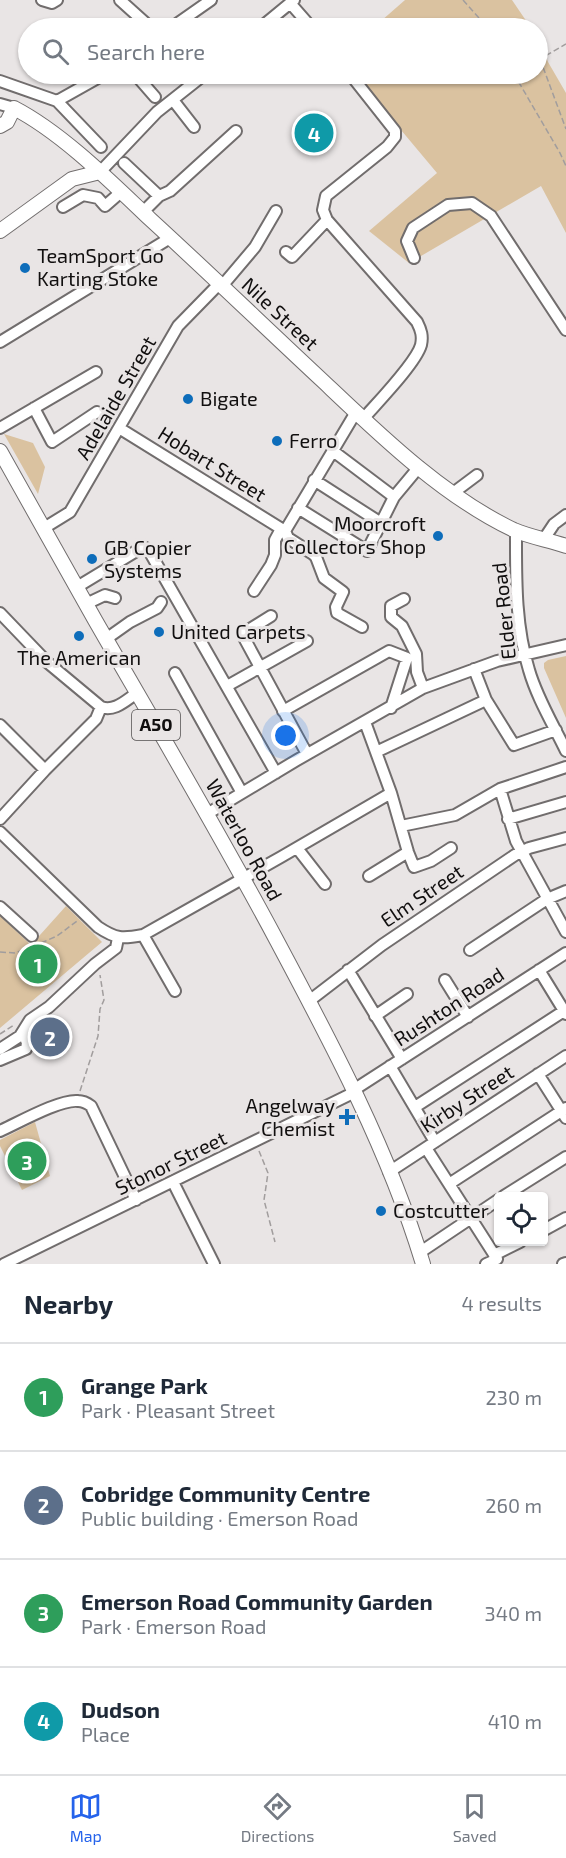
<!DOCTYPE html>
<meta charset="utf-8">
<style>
:root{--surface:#fff;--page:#f2f2f3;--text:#1f2937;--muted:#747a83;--line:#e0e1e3;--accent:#2563eb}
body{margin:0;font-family:"Exo 2",sans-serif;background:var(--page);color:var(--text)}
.controls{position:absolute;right:18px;bottom:18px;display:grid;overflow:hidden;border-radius:6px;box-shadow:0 2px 4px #0004}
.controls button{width:54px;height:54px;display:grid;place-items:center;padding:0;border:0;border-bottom:2px solid var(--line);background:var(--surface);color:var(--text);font:30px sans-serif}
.you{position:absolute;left:286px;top:736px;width:21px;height:21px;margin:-15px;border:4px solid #fff;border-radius:50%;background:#1a73e8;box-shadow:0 0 0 9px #1a73e833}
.badge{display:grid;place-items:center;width:39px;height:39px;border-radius:50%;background:var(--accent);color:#fff;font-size:20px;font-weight:700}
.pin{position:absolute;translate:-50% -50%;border:3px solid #fff;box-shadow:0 2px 6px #0006}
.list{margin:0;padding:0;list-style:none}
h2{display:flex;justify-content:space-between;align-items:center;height:78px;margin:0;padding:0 24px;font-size:26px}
h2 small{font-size:20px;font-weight:400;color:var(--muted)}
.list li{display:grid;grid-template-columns:39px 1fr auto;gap:18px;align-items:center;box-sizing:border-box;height:108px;padding:0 24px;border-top:2px solid var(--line)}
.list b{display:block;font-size:22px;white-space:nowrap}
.list p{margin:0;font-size:20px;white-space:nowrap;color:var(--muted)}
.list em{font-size:20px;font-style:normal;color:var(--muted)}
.icon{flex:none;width:33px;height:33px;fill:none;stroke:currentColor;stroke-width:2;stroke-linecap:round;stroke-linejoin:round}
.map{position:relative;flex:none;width:566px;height:1264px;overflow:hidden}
.search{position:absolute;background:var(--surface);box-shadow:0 2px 4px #0004;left:18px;right:18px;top:18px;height:66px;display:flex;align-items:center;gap:15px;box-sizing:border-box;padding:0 21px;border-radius:33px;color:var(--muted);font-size:22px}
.sheet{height:510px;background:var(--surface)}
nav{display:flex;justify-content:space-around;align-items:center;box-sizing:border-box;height:84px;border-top:2px solid var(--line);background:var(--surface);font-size:16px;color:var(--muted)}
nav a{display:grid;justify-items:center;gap:3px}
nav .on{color:var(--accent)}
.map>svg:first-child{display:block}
.green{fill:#dac2a0}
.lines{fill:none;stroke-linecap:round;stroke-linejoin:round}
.minor-casing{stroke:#716d6d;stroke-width:14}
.major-casing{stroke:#716d6d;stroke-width:16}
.path{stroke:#a19d9d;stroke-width:1.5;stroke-dasharray:6 3;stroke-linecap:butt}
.minor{stroke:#fff;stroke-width:10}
.major{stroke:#fff;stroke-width:14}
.poi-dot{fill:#0e6dba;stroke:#e9e5e5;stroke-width:2}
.labels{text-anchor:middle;stroke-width:6;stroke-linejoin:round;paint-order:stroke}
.shield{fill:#e9e5e5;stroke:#524f4f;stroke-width:1.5}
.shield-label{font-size:18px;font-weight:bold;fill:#110f0f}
.poi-label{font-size:20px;fill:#110f0f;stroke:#e9e5e5;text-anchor:start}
.street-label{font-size:20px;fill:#110f0f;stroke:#e9e5e5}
</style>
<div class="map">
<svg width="566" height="1264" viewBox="0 0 566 1264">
<rect width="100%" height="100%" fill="#e9e5e5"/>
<!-- green -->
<path class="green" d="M405,0H512L531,28H373Z
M538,39L542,46L548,62L566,93V233L541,186L409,263L369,231L437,173L365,87L368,74H538Z
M4,434L33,443L45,467L38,494Z
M566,656V718L544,668V663L548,660Z
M66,906L102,942L0,1028V916L31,945Z
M35,1122L50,1176L22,1190L0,1146V1140Z"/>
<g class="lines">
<!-- minor casing -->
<g class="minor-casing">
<path id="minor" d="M42,0L52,3L57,0
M120,0L151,28
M290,3L312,28
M171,28L211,0
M260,28L294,0
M135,74L155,97
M0,81L57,101L101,147
M173,100L194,127
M57,101L105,74
M0,104L14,108
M124,163L159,196
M100,172L157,112L205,74
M63,207L83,195L98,198L105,206L121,192
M143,212L159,196L170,191L236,131
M327,220L323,210L326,196L387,147L395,137V131L350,74
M286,252L292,257L327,220L417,322C421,330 423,336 421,345C416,363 377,403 363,419
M414,258L407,241L413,228L448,205L472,203L491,216L566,330
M222,286L255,247L276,211
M0,342L170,238
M34,408L52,442L97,412
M0,428L96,372
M119,428L285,531L288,538L313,554L316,557L324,578L343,592L336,607L337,613L362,627
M333,451L394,497
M314,480L381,523
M453,493L477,475
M298,508L367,551L394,497L419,467
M44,528L70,512L178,326L219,284
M285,531L356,412
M516,531C516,577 515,625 529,670C537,698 553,724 566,751
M544,539L554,524L566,515
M77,587L143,547L148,549L276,773
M254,591L271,565L275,555V540L281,529
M404,599L391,606V617L402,626L416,654L417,672L423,688
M86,604L105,595L115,598
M0,613L47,662L101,707C115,712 126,700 137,693
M271,616L242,634L307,754
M106,639L130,622L157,608L161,602
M474,669L486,700L514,745L556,730
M175,673L242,793
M227,686L307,641
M283,711L389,651L407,658L391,708
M365,722L391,793L408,852L414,867L431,861L451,848
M0,725L45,770
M376,752L486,700
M500,789L516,841L566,932
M207,814L297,760L423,688L497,661L566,645
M0,819L45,770L96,719L101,707
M508,819L566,802
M401,826L455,815L500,789L566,767
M0,832L98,927C116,939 122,939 143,935L281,857L391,793
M297,848L325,884
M369,876L408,852
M0,907L32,936
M143,935L175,991
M470,950L547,899L566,891
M348,970L402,1059
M539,970L566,1014
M445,980L468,1017
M309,1001L382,945L515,855L529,848L566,838
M375,1016L407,994
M0,1049L20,1036L30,1020L49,1007L95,964L116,948L118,938
M0,1060L26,1049L27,1043L23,1032
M390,1066L435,1142
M538,1074L566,1118
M352,1091L566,953
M415,1107L564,1011
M0,1131C18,1123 60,1099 78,1101C84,1101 87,1103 91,1106L136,1200
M426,1148L497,1259L486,1264
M389,1172L566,1056
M173,1182L214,1264
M449,1184L566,1108
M504,1196L566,1157
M544,1230L566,1218
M419,1253L498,1200
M494,1255L520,1242
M4,1264L353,1093
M563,1264L566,1263"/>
</g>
<!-- major casing -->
<g class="major-casing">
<path id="major" d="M0,126L7,122L14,108C62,133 110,181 150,219C209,273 267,329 325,383C381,436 444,497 514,530C530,537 549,540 566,546
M0,231L72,179L100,172
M0,451C32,507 63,564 95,620C156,726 219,832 277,941C332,1044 389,1151 423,1264"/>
</g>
<!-- path -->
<path class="path" d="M463,0L488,28
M538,58L540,59L566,44
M540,59L566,129
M514,74L560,153L566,166
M41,943L57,936L77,921
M0,952L15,953L31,947
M0,1034L14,1025
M80,1091L98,1036L100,1009L104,1000L100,975
M259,1151L268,1173L264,1200L275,1242"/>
<!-- minor -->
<use href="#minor" class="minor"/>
<!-- major -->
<use href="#major" class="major"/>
</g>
<!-- markers -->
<g class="poi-dot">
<circle cx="25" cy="268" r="6"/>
<circle cx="188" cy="399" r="6"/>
<circle cx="277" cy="441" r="6"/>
<circle cx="438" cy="536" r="6"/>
<circle cx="92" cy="559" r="6"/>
<circle cx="159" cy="632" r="6"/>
<circle cx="79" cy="636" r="6"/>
<path d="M344 1108h6v6h6v6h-6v6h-6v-6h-6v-6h6z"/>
<circle cx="381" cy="1211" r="6"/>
</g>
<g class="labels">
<!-- shield labels -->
<rect class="shield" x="132" y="710" width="48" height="30" rx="4.5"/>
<g class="shield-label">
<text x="156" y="731">A50</text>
</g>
<!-- poi labels -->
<g class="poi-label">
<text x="37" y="263">TeamSport Go<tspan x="37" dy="23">Karting Stoke</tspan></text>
<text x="200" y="406">Bigate</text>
<text x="289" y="448">Ferro</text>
<text x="426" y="531" text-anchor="end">Moorcroft<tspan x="426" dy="23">Collectors Shop</tspan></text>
<text x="104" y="555">GB Copier<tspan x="104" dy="23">Systems</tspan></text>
<text x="171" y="639">United Carpets</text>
<text x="79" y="665" text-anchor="middle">The American</text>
<text x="335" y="1113" text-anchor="end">Angelway<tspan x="335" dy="23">Chemist</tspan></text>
<text x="393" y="1218">Costcutter</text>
</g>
<!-- street labels -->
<g class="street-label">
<text transform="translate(280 314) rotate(43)" y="7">Nile Street</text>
<text transform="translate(116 398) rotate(-60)" y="7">Adelaide Street</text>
<text transform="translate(212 464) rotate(32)" y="7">Hobart Street</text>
<text transform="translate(504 611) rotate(-96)" y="7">Elder Road</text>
<text transform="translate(244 840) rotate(61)" y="7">Waterloo Road</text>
<text transform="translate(422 896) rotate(-34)" y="7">Elm Street</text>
<text transform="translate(449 1007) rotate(-33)" y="7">Rushton Road</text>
<text transform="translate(467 1099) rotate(-33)" y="7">Kirby Street</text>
<text transform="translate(171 1163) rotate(-26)" y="7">Stonor Street</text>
</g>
</g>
</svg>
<div class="controls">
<button><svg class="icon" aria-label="locate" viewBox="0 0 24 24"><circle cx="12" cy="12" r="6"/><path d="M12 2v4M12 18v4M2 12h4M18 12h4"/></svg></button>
</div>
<div class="you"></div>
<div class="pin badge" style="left:38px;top:964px;background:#2e9e5b">1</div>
<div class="pin badge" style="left:50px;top:1037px;background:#5c6f8a">2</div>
<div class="pin badge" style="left:27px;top:1161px;background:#2e9e5b">3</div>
<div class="pin badge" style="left:314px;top:133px;background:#0f9aa8">4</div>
<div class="search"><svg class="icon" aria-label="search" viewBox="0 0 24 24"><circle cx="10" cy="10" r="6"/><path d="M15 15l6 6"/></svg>Search here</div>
</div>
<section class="sheet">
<h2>Nearby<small>4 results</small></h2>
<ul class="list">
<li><span class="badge" style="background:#2e9e5b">1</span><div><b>Grange Park</b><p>Park · Pleasant Street</p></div><em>230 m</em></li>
<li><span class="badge" style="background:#5c6f8a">2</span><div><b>Cobridge Community Centre</b><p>Public building · Emerson Road</p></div><em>260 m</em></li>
<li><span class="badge" style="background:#2e9e5b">3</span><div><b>Emerson Road Community Garden</b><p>Park · Emerson Road</p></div><em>340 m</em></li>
<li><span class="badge" style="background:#0f9aa8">4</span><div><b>Dudson</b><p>Place</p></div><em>410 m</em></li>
</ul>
</section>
<nav>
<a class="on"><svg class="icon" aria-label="map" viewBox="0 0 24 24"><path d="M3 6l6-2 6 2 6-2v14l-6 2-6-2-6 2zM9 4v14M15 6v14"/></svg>Map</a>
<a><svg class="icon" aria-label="directions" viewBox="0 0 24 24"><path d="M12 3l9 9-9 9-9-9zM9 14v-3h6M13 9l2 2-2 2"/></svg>Directions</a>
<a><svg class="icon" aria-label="saved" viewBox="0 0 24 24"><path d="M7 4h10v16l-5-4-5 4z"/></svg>Saved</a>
</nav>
